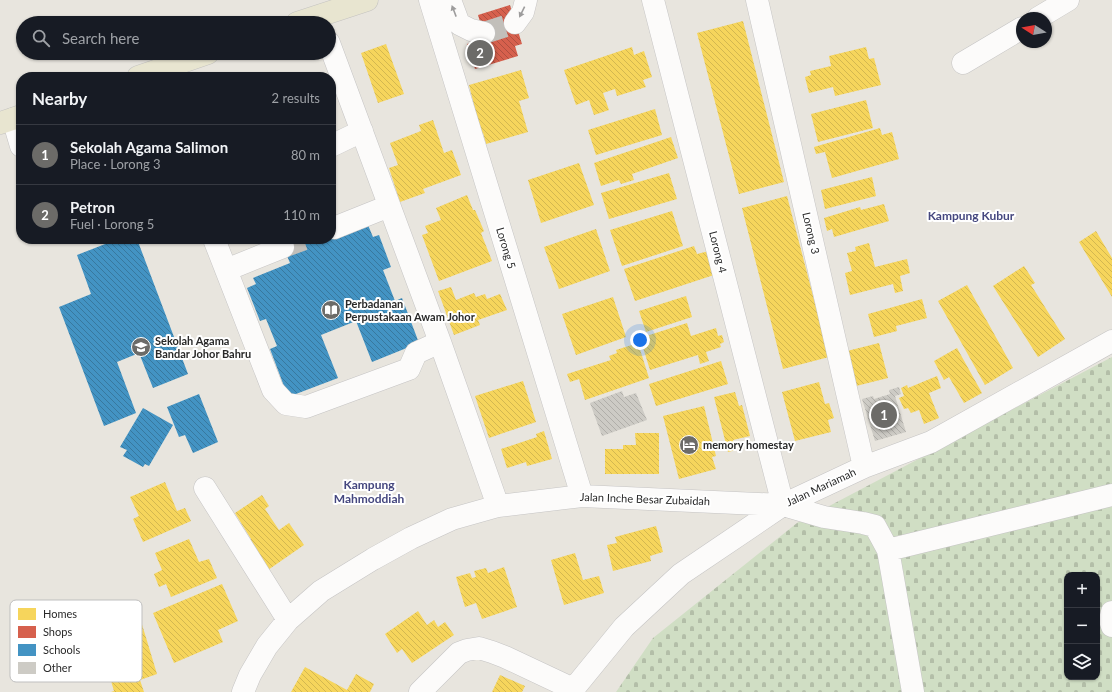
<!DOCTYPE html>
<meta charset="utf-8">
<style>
:root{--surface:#171b24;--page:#242831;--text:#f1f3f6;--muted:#9ea1a6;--line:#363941;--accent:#6c6b68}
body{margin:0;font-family:Lato,sans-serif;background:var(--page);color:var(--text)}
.controls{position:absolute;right:12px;bottom:12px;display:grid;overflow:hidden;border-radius:8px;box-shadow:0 1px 3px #0004}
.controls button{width:36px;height:36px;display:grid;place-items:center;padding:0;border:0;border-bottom:1px solid var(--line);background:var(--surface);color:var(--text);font:20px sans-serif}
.compass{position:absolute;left:1016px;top:12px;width:36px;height:36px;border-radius:50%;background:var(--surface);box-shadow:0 1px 3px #0004;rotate:281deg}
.you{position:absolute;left:640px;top:340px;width:14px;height:14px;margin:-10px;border:3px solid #fff;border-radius:50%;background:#1a73e8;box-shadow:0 0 0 6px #1a73e833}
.badge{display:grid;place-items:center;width:26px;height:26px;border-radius:50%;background:var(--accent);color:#fff;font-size:13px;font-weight:700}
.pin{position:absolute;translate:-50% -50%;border:2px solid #fff;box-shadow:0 1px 4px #0006}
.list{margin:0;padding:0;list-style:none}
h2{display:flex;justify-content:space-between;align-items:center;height:52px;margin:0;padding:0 16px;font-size:17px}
h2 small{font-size:13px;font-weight:400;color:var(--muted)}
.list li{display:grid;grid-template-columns:26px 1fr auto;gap:12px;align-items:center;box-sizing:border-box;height:60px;padding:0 16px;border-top:1px solid var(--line)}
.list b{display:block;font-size:15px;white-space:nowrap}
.list p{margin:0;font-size:13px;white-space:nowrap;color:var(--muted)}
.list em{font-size:13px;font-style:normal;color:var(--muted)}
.icon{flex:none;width:22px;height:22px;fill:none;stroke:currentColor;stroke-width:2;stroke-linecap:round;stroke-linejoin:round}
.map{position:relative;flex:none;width:1112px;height:692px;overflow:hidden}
.search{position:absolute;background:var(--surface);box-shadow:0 1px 3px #0004;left:16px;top:16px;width:320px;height:44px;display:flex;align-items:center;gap:10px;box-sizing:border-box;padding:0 14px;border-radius:22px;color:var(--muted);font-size:15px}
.panel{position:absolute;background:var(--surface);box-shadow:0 1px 3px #0004;left:16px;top:72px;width:320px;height:172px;border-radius:16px}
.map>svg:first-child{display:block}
.cemetery{fill:url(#cemetery-stones);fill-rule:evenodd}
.homes{fill:url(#homes-back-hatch)}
.shops{fill:url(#shops-back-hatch)}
.schools{fill:url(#schools-back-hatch)}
.building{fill:url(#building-back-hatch)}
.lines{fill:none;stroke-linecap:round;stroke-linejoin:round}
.minor-tunnel{stroke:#c2bfba;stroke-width:22;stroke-dasharray:22 11;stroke-linecap:butt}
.minor-casing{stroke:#c5c4c4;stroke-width:23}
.major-casing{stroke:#c4c3c0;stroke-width:23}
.minor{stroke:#fcfbfa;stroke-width:22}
.major{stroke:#e8e5d0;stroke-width:22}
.oneway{fill:#9d9c9c}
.labels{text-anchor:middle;stroke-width:4;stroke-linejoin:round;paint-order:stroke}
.street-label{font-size:11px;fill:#292929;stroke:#fff}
.poi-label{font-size:11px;font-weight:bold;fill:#292929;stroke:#fff;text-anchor:start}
.neighbourhood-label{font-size:12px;font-weight:bold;fill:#45477f;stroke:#fff}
.key{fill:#fff;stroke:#bfbfbf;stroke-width:1}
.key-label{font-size:11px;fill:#292929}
</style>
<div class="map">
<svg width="1112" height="692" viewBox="0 0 1112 692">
<defs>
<pattern id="cemetery-stones" width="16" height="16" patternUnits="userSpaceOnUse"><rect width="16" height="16" fill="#d0dec4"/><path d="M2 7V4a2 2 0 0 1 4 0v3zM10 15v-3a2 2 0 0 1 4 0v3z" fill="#b3bea8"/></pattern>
<pattern id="homes-back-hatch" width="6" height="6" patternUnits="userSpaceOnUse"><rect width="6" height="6" fill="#f6d55c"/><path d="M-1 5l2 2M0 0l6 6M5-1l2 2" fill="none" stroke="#d3b750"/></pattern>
<pattern id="shops-back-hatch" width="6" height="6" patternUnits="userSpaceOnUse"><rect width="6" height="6" fill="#d6604d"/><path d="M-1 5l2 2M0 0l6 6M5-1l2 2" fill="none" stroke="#ae4f40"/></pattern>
<pattern id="schools-back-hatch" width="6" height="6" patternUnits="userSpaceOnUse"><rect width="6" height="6" fill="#4393c3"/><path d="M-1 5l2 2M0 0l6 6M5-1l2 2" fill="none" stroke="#38789e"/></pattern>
<pattern id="building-back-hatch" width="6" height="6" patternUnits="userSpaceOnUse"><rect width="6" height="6" fill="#cdcbc5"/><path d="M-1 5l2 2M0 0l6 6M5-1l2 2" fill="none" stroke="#b0aea9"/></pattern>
</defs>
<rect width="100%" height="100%" fill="#e8e5de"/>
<!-- cemetery -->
<path class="cemetery" d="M1112,357V692H616L653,638L797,523ZM1067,575H1097V677H1067Z"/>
<!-- homes -->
<path class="homes" d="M743,21L784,182L739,194L697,33Z
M386,44L404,94L378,103L361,53Z
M632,47L634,55L644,51L652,77L643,80L646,87L617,96L615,89L603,93L609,110L594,115L589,100L576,105L564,70Z
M866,47L869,59L874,58L881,85L835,96L833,87L809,93L805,77L811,75L810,71L831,66L829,56Z
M521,70L529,98L519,101L528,132L486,144L483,133L474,136L467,111L475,109L469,85Z
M866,100L873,128L818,142L811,114Z
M655,109L662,135L596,155L588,130Z
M433,120L444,153L452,150L461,175L423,189L425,193L400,202L389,168L398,165L390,143L421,131L419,125Z
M880,128L882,135L892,132L899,159L832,178L825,152L816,154L814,147Z
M671,137L678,158L632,174L634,180L621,184L619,180L601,186L594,163Z
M579,163L594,205L541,223L528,180Z
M669,173L677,199L609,219L601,193Z
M872,177L876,196L825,209L821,190Z
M467,195L473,210H475L484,231L481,233L492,261L439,281L422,235L428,233L425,226L441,220L436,208Z
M787,196L829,357L783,369L742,208Z
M884,204L889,221L834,237L832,229L827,231L824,218L860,207L861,210Z
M672,211L683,246L622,266L610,230Z
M596,229L610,271L559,289L544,247Z
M1096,231L1112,258V297L1079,242Z
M869,243L875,267L907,259L910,273L900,276L903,291L895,293L893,284L850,295L845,273L852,271L847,253L856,251L855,247Z
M694,246L697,254L709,251L717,274L635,301L624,269Z
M1024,266L1035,283L1031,285L1065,339L1038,357L993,286Z
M967,285L1013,368L985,385L938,301Z
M451,287L456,300L474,293L476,297L485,294L487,299L500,294L507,310L478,320L480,325L454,335L438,291Z
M686,296L692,317L646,332L639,311Z
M613,297L626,337L576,355L562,314Z
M922,299L927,318L896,326L897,331L874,337L868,314Z
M687,323L691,336L716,328L718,336L722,335L724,342L720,344L721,347L706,352L709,361L700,364L698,355L650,370L640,338Z
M638,343L649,378L585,400L579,379L570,382L567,374L611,360L609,356L617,353L616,350Z
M879,343L888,378L856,386L847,351Z
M957,348L982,393L964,403L949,377L944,380L934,361Z
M721,361L728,384L656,406L649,384Z
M937,376L941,388L929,393L939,418L924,424L919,410L911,413L908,408L904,409L899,398L904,396L901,388L907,385L908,388Z
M523,381L536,422L489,438L475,396Z
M819,382L825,404L829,403L834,418L828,420L831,432L795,441L782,392Z
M735,392L739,406L742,405L750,436L733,440L736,450L728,452L714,397Z
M704,406L716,456L712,457L716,469L679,479L663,416Z
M544,431L552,459L527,466L526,462L507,468L501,449L537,437L536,434Z
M635,433H659V474H605V449H623V445H636Z
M165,482L177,511L185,508L191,521L143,542L133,519L139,516L130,497Z
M262,495L269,506L265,509L279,530L289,523L304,545L268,570L245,543L251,539L235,513Z
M656,526L663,552L650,556L651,561L613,571L607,545L617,543L615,537Z
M189,539L199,562L209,559L217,578L171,597L166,584L159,587L154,574L162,570L155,553Z
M575,553L583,580L599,576L604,593L564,605L551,560Z
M504,567L517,607L482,619L476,603L465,607L456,577L470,573L472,578L476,577L474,571L486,568L488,573Z
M222,584L238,621L218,630L223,642L174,663L153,613Z
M418,611L427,625L434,620L438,627L445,622L454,635L412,663L402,649L397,653L385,634Z
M141,621L157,674L140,680L144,692H111L114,691L108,671L81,680L70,647L120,631L119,627Z
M305,667L347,690L356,674L374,684L370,692H291Z
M500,675L525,686L522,692H492Z"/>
<!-- shops -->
<path class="shops" d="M510,5L522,44L515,46L518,56L475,69L467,44L485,39L478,15Z"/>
<!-- schools -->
<path class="schools" d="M331,221L368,225L373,237L379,235L391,267L383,270L395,301L402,298L419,343L372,362L356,321L321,335L338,378L288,397L270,349L277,346L266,319L260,321L247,288L256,284L253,278L290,263L280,239H331Z
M118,239H137L188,374L153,388L139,353L117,362L136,413L104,426L59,307L91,294L77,255Z
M199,394L218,442L193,453L185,435L179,437L167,407Z
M143,408L173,425L149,466L145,464L143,467L123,456L127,450L120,447Z"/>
<!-- building -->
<path class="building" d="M899,387L901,394L895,396L906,432L875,441L862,399L873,396L874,399L890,394L889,390Z
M622,391L624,397L636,393L647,420L602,436L590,403Z"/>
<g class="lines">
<!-- minor-tunnel -->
<path class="minor-tunnel" d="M484,33L515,23
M283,247L305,239"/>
<!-- minor casing -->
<g class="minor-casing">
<path id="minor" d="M430,0L582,496
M450,0L459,24L471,30L484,33
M653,0L783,505
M757,0L864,467
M1038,18L1068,0
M515,23L523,12L526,0
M329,43L440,342L498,506
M963,63L1022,28
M13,119L21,146
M331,146L362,131
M334,228L389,206
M214,239L273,390L286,404L306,407L409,369L416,353L440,342
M226,270L283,247
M205,488L288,620
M888,550L1112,495
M1112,612L1110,620L1112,626
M243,692L250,675L267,646L288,620L321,591L373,559L411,538L452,519L498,506L582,496L783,505L824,517L863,523L875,526L888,550L913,692
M420,692L459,653L467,650L479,648L492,652L505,657L573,689
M571,692L624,627L681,574L783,505L864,467L931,442L1112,341"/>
</g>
<!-- major casing -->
<g class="major-casing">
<path id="major" d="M297,23L367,0
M138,77L208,53
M0,123L21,116"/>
</g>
<!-- minor -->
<use href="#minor" class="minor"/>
<!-- major -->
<use href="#major" class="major"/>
</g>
<!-- one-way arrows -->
<defs><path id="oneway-solid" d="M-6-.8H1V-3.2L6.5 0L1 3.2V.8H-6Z"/></defs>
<g class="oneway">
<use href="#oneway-solid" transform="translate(454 11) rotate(-111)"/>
<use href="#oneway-solid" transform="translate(522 12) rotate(116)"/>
</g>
<!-- icons -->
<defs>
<g id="library-disc" transform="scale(1)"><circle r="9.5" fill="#6c6b68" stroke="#fff"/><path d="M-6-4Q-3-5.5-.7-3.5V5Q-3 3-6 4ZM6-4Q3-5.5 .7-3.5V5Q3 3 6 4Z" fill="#fff"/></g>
<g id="school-disc" transform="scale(1)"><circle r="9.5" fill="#6c6b68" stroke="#fff"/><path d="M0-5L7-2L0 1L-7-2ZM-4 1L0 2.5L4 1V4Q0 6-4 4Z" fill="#fff"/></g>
<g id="hotel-disc" transform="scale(1)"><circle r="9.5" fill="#6c6b68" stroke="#fff"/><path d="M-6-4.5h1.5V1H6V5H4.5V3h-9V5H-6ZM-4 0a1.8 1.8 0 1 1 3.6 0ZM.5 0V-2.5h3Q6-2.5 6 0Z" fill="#fff"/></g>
</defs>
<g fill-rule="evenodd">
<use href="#library-disc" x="331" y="310"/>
<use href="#school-disc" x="141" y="347"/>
<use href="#hotel-disc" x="689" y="445"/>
</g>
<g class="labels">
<!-- street labels -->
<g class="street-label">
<text transform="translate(811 233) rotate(77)" y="4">Lorong 3</text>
<text transform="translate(506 248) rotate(73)" y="4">Lorong 5</text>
<text transform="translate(718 252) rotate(76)" y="4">Lorong 4</text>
<text transform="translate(821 487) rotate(-25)" y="4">Jalan Mariamah</text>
<text transform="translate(645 499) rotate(2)" y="4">Jalan Inche Besar Zubaidah</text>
</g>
<!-- poi labels -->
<g class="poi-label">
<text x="345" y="308">Perbadanan<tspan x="345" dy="13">Perpustakaan Awam Johor</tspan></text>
<text x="155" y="345">Sekolah Agama<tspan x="155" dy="13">Bandar Johor Bahru</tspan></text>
<text x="703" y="449">memory homestay</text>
</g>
<!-- neighbourhood labels -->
<g class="neighbourhood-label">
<text x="971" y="220">Kampung Kubur</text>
<text x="369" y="489">Kampung<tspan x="369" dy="14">Mahmoddiah</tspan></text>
</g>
</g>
<!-- legend -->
<rect x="10" y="600" width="132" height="82" rx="6" class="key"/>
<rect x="18" y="608" width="18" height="12" fill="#f6d55c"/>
<rect x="18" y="626" width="18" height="12" fill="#d6604d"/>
<rect x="18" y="644" width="18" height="12" fill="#4393c3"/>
<rect x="18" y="662" width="18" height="12" fill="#cdcbc5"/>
<g class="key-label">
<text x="43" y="618">Homes</text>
<text x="43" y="636">Shops</text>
<text x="43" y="654">Schools</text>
<text x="43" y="672">Other</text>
</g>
</svg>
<div class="controls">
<button>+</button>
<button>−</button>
<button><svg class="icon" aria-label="layers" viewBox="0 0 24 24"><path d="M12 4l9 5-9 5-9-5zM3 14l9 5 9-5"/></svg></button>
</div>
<svg class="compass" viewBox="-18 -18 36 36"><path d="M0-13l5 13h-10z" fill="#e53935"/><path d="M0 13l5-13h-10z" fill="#9ea1a6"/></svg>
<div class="you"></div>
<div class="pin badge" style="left:884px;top:415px">1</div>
<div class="pin badge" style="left:480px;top:53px">2</div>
<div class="search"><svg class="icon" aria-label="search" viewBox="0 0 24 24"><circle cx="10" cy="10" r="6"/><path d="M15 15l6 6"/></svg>Search here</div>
<section class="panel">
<h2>Nearby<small>2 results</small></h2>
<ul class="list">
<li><span class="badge">1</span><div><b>Sekolah Agama Salimon</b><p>Place · Lorong 3</p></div><em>80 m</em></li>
<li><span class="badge">2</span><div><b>Petron</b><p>Fuel · Lorong 5</p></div><em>110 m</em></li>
</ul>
</section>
</div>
